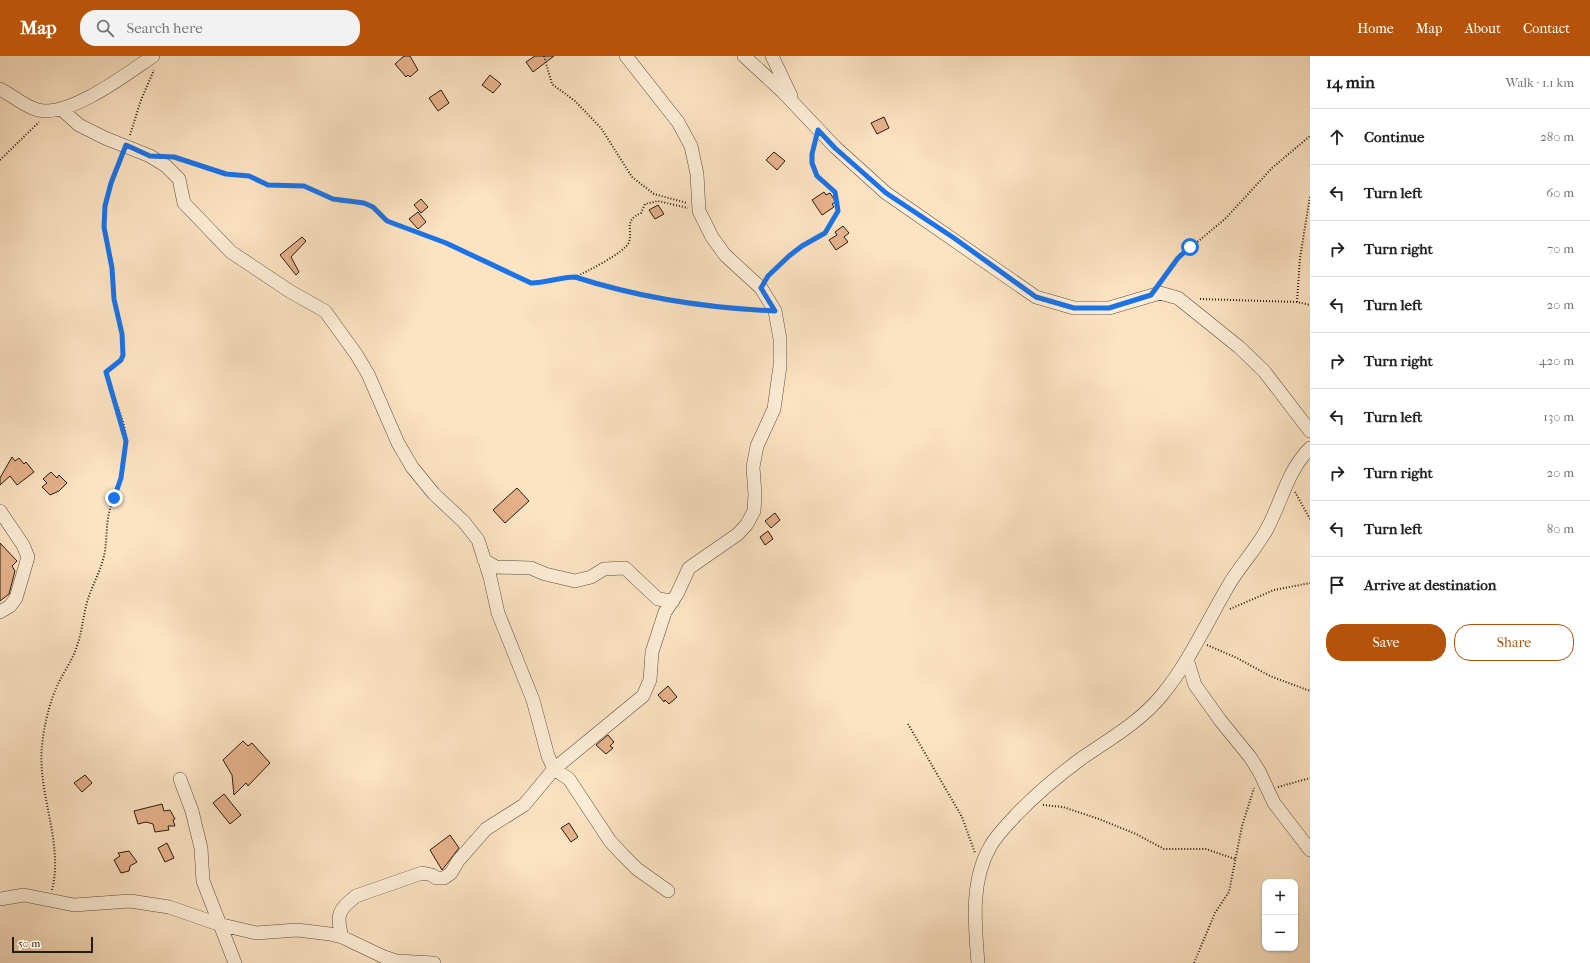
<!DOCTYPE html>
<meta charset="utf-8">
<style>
:root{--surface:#fff;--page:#f2f2f2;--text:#202124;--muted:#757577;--line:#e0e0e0;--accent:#b45309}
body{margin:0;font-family:"IM FELL French Canon",serif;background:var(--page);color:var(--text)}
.controls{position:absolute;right:12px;bottom:12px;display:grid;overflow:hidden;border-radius:8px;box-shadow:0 1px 3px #0004}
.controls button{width:36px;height:36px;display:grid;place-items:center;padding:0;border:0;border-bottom:1px solid var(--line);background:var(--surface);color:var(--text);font:20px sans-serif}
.scale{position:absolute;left:12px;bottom:10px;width:81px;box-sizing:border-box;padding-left:4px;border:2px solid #271a0e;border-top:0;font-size:11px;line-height:14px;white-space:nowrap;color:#271a0e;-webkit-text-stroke:3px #fdedd7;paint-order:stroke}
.stop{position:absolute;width:12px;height:12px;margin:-9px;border:3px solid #1a73e8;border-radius:50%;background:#fff}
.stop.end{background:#1a73e8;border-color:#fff;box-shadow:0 1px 4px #0008}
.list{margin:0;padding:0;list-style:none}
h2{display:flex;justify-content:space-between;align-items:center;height:52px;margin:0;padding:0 16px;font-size:17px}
h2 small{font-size:13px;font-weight:400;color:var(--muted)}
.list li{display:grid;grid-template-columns:26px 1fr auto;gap:12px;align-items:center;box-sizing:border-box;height:56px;padding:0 16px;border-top:1px solid var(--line)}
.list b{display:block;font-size:15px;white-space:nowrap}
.list em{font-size:13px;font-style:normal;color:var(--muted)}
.actions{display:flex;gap:8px;padding:12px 16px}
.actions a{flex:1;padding:9px 0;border:1px solid var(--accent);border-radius:16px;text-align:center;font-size:14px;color:var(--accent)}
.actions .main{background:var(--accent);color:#fff}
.icon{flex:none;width:22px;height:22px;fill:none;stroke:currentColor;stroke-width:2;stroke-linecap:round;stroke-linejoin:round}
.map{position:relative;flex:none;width:1310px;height:907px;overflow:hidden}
header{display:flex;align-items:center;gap:24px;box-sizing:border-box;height:56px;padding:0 20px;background:var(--accent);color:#fff}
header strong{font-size:19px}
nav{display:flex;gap:22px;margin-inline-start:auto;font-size:14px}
.search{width:280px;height:36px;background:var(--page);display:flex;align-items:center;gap:10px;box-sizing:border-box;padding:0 14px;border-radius:16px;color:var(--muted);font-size:15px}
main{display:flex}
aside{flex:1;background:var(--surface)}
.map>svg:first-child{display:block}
.building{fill:#e6b28b;stroke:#271a0e}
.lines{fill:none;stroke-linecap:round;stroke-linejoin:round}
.street-casing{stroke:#5c4c3b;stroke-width:14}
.path{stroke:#271a0e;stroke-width:2;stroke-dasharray:1 2;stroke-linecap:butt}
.street{stroke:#fdedd7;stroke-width:13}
.route{stroke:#1a73e8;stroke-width:5}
</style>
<header>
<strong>Map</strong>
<div class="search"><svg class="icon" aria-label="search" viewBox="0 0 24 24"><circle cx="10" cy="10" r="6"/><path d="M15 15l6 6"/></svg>Search here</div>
<nav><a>Home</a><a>Map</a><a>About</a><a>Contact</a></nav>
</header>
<main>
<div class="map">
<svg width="1310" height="907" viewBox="0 0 1310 907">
<rect width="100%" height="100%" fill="#fce3c2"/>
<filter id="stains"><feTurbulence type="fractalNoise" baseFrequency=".005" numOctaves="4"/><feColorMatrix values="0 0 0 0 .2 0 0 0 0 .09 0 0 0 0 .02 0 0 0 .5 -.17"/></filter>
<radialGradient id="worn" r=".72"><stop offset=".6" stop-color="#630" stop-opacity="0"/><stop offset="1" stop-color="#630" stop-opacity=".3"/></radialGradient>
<!-- building -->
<path class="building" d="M404,0H410L418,14L410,21L408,19L406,21L395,8Z
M535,0H554L533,16L526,6Z
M490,19L501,28L493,37L482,29Z
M441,34L449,47L438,55L429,42Z
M884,61L889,72L877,78L871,67Z
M774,96L785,105L777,114L766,104Z
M824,136L826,139L830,137L836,146L832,148L834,151L822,159L812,144Z
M421,143L428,151L421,157L414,149Z
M658,149L664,158L655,163L649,154Z
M418,156L426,166L418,173L409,163Z
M843,170L849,177L844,181L848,186L836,194L829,184L837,179L835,176Z
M302,181L306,185L291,201L299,216L296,219L280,199Z
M12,401L15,405L19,402L24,408L26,406L34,416L17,429L10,420L0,429V422Z
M51,416L57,422L59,419L67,427L59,435L50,439L42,431L47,427L43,423Z
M517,432L529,445L505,467L493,454Z
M775,457L780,464L771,472L765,465Z
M768,475L773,483L765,489L760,481Z
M0,487L17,505L12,510L15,515L9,538L0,545Z
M668,630L677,641L669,648L665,644L664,646L658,639Z
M608,679L614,686L610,690L613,692L606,698L596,689Z
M243,685L248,690L252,687L270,707L248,730L246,727L234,739L232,719L223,704Z
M85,719L92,727L82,736L74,727Z
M224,738L241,759L230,768L213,747Z
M162,748L164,755L170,754L175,763L173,764L175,770H168L169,774L155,776L153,768L146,766L138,768L134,755Z
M569,767L578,781L571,786L561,772Z
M450,779L459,792L442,814L430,794Z
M167,787L174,802L165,806L158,792Z
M129,795L137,806L130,810L129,815L121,817L114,804L120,800L118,797Z"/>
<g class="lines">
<!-- street casing -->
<g class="street-casing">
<path id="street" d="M744,0L782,35L835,91L886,137L1036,241L1074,252H1109L1160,237L1178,242L1239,291L1264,315L1310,375
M772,0L791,40
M0,33C12,39 25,51 38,54C69,62 128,17 153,0
M61,53L79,69L105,82L150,100L166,110L179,123L184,147L231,196L291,236L325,255L356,298L368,318L398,387L412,411L434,438L464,466L478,484L490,521L498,557L533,644L548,700L554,713L569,723L610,785L623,799L637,813L668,835
M0,455L23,489L28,501L16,542L10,550L0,556
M484,504L496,511L531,512L545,518L575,525L591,521L604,513L625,512L658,543L673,545
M1187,603L1195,629L1220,664L1250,701L1259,715L1274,747L1310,794
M180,723L192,755L201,792L203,825L235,907
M0,843L24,839L74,849L130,845L169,851L218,868L256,877L297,874L330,878L342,881L384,901L396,905L434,907
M342,881C336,859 338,854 356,840L422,817L432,819L436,822H444L451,817L458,805L486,773L524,749L554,713L643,640L650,624L652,596L665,556L677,538L689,512L738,478L747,468L754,455L755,439L753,411L757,390L774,353L780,310V283L775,255L761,232L725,199L712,181L699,155L697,118L691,90L678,66L626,0
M978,907C975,869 970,826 990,791C997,778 1007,769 1016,759C1036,738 1059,719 1082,702C1110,683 1141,665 1162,639C1189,606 1206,568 1227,532C1239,510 1257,493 1268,471C1282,444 1288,414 1310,392"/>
</g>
<!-- path -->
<path class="path" d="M544,0L552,28L575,45L601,72L632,121L654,138L687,147
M130,79L141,44L154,14
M174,101L227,117L249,120L268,129L304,130L333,143L342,146L364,147L373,151L387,165L446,187L531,227C546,227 560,221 575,221C636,240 699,252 762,254
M0,104L39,66
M575,221C586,216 626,196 629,186C633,174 623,165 641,157L645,148L658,145L688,152
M767,222L776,211L802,189L825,177L838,155L835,136L817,120L812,107V98L815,85
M1161,225L1178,202L1225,163L1272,112L1310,80
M1200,243L1297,246L1310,249
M1297,246L1300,202L1310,140
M1295,436L1310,463
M1230,553L1274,534L1310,527
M1207,589L1237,602L1270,620L1310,635
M908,668L962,761L975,797
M1278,731L1310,722
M1043,749L1063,751L1099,763L1136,778L1164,793H1206L1235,803
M52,834C64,787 37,737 42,690C44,669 50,644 59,626C65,614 73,603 77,590C82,576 83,561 87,546C92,529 102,513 105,495C107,481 106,467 110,453C117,431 126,410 126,386C126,362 111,339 106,316L111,311L121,304C127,284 117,263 114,244C113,233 114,221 112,210C109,190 102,171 105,150C108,133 116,117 122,100
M1194,907L1215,857L1229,836L1242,770L1254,732"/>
<!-- street -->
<use href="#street" class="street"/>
</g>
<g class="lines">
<!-- route -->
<path class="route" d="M114,442L121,422L126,385L106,316L121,304L123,299L122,278L114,243L112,212L104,171L105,150L111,127L126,89L150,100L174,101L226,118L249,120L268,129L304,130L333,143L364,147L373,151L387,165L446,187L531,227C546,227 560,221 575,221C640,242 707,252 775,255L761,232L768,220L789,200L802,190L825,177L838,155L835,136L817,120L812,107V98L818,74L835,92L886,137L954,182L1036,241L1074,252H1109L1151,239L1178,202L1190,191"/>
</g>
<rect width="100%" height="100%" filter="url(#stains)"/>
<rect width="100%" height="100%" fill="url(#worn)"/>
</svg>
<div class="controls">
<button>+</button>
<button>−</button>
</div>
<div class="scale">50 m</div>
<div class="stop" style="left:1190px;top:191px"></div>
<div class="stop end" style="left:114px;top:442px"></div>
</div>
<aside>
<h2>14 min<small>Walk · 1.1 km</small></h2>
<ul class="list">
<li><svg class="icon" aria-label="ahead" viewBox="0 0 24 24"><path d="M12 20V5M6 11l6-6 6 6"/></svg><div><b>Continue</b></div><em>280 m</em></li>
<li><svg class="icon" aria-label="left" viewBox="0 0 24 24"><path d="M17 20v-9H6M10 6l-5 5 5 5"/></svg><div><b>Turn left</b></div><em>60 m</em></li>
<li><svg class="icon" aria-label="right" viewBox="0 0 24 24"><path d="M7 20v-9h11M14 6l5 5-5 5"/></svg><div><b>Turn right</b></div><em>70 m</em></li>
<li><svg class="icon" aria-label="left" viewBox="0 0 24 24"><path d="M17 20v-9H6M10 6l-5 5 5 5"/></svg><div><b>Turn left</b></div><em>20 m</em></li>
<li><svg class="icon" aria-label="right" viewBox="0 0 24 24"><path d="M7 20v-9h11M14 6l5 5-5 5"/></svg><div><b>Turn right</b></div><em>420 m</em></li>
<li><svg class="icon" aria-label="left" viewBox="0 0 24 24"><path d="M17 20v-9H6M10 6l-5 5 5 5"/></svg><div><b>Turn left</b></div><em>130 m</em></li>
<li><svg class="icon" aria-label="right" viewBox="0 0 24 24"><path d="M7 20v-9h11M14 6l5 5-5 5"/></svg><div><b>Turn right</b></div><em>20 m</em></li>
<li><svg class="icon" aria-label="left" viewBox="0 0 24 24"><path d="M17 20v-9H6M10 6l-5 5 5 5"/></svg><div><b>Turn left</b></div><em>80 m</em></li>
<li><svg class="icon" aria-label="arrive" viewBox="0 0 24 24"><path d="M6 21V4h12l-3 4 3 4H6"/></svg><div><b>Arrive at destination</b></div></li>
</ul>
<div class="actions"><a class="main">Save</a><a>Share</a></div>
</aside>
</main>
